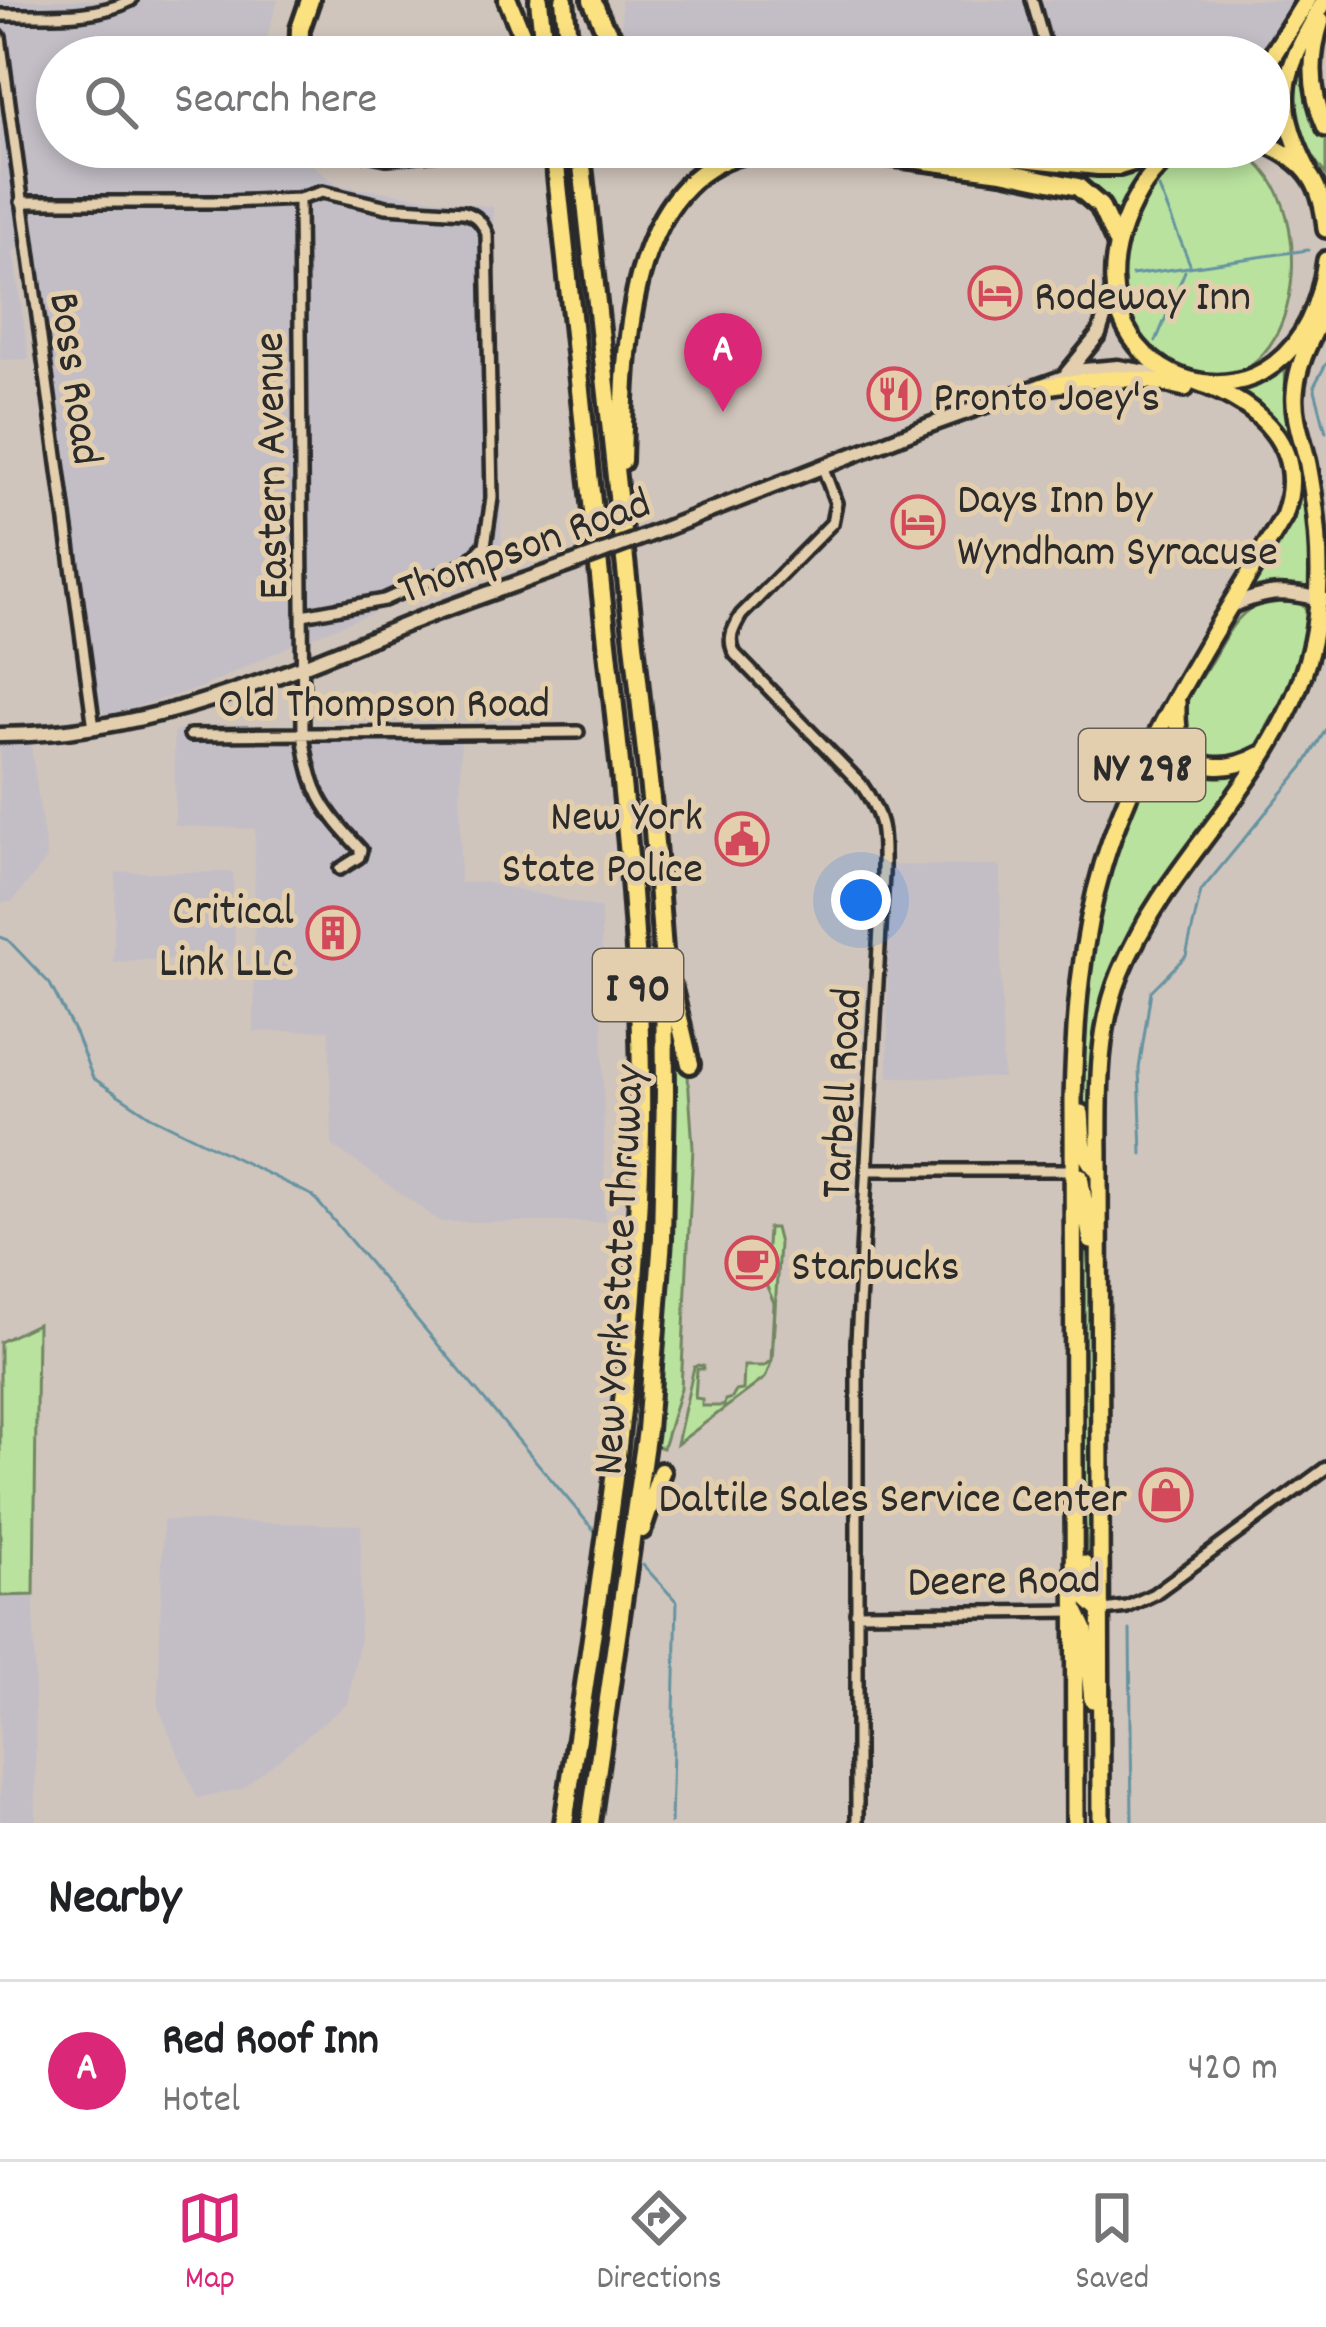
<!DOCTYPE html>
<style>
:root{--surface:#fff;--page:#f2f2f2;--text:#202124;--muted:#757577;--line:#e0e0e0;--accent:#db2777}
body{margin:0;font-family:Dekko,sans-serif;background:var(--page);color:var(--text)}
.you{position:absolute;left:861px;top:900px;width:42px;height:42px;margin:-30px;border:9px solid #fff;border-radius:50%;background:#1a73e8;box-shadow:0 0 0 18px #1a73e833}
.badge{display:grid;place-items:center;width:78px;height:78px;border-radius:50%;background:var(--accent);color:#fff;font-size:39px;font-weight:700}
.pin{position:absolute;translate:-50% -99px;filter:drop-shadow(0 3px 6px #0008)}
.pin::after{content:'';position:absolute;top:63px;width:42px;height:36px;background:inherit;clip-path:polygon(0 0,100% 0,50% 100%)}
.list{margin:0;padding:0;list-style:none}
h2{display:flex;justify-content:space-between;align-items:center;height:156px;margin:0;padding:0 48px;font-size:51px}
h2 small{font-size:39px;font-weight:400;color:var(--muted)}
.list li{display:grid;grid-template-columns:78px 1fr auto;gap:36px;align-items:center;box-sizing:border-box;height:180px;padding:0 48px;border-top:3px solid var(--line)}
.list b{display:block;font-size:45px;white-space:nowrap}
.list p{margin:0;font-size:39px;white-space:nowrap;color:var(--muted)}
.list em{font-size:39px;font-style:normal;color:var(--muted)}
.icon{flex:none;width:66px;height:66px;fill:none;stroke:currentColor;stroke-width:2;stroke-linecap:round;stroke-linejoin:round}
.map{position:relative;flex:none;width:1326px;height:1823px;overflow:hidden}
.search{position:absolute;background:var(--surface);box-shadow:0 6px 18px #0003;left:36px;right:36px;top:36px;height:132px;display:flex;align-items:center;gap:30px;box-sizing:border-box;padding:0 42px;border-radius:66px;color:var(--muted);font-size:45px}
.sheet{height:336px;background:var(--surface)}
nav{display:flex;justify-content:space-around;align-items:center;box-sizing:border-box;height:168px;border-top:3px solid var(--line);background:var(--surface);font-size:33px;color:var(--muted)}
nav a{display:grid;justify-items:center;gap:6px}
nav .on{color:var(--accent)}
.map>svg:first-child{display:block}
.built{fill:#c3bec6}
.green{fill:#b9e29e;stroke:#728664;stroke-width:3}
.lines{fill:none;stroke-linecap:round;stroke-linejoin:round}
.stream{stroke:#6693a1;stroke-width:3}
.minor-casing{stroke:#2b2b2b;stroke-width:18}
.tertiary-casing{stroke:#2b2b2b;stroke-width:21}
.primary-casing{stroke:#2b2b2b;stroke-width:24}
.motorway-casing{stroke:#2b2b2b;stroke-width:26}
.minor{stroke:#e3cfad;stroke-width:9}
.tertiary{stroke:#e3cfad;stroke-width:12}
.primary{stroke:#fbe180;stroke-width:15}
.motorway{stroke:#fbe180;stroke-width:16}
.tertiary-bridge-casing{stroke:#2b2b2b;stroke-width:21;stroke-linecap:butt}
.tertiary-bridge{stroke:#e3cfad;stroke-width:12}
.labels{text-anchor:middle;stroke-width:10;stroke-linejoin:round;paint-order:stroke}
.shield{fill:#e3cfad;stroke:#625c52;stroke-width:3}
.shield-label{font-size:42px;font-weight:bold;fill:#2b2b2b}
.poi-label{font-size:45px;fill:#2b2b2b;stroke:#e3cfad;text-anchor:start}
.street-label{font-size:45px;fill:#2b2b2b;stroke:#e3cfad}
</style>
<div class="map">
<svg width="1326" height="1823" viewBox="0 0 1326 1823">
<rect width="100%" height="100%" fill="#d0c5bc"/>
<filter id="ink" filterUnits="userSpaceOnUse"><feTurbulence type="fractalNoise" baseFrequency=".00833" numOctaves="2"/><feDisplacementMap in="SourceGraphic" scale="24" xChannelSelector="R" yChannelSelector="G"/><feConvolveMatrix kernelMatrix="1 2 1 2 8 2 1 2 1" color-interpolation-filters="sRGB"/></filter>
<g filter="url(#ink)">
<!-- built -->
<path class="built" d="M0,0H278L261,57H57V147H290L337,185L493,207L502,561L285,648L203,687L107,716L98,706L33,248L13,251L29,359L0,360Z
M621,0H1296L1262,57H641L622,29Z
M248,724L247,740L461,742L460,883L484,882L601,908L605,1222H441L332,1145L329,1030L254,1032L255,829L175,826L174,731Z
M31,744L47,859L12,902H0V745Z
M892,865L1000,866L1003,1078L888,1077L887,920Z
M116,872H233L235,955L113,962Z
M163,1520L361,1525L360,1637L348,1703L242,1789L197,1798L158,1707Z
M34,1595L36,1823H0V1596Z"/>
<!-- green -->
<path class="green" d="M1308,47L1322,134L1326,140V175C1293,134 1284,96 1308,47Z
M1213,147C1326,144 1319,413 1189,371C1165,363 1146,348 1134,325C1108,274 1130,192 1178,160C1189,153 1201,150 1213,147Z
M1010,164L1142,167L1117,221C1089,172 1063,174 1010,164Z
M1282,369L1285,370L1287,423L1301,467L1310,517L1311,589L1272,586L1248,595C1279,544 1324,482 1276,424C1267,413 1254,402 1243,392Z
M1266,600C1283,598 1303,597 1309,616C1300,656 1289,691 1267,727C1263,734 1259,744 1253,750C1229,774 1187,759 1183,726C1180,703 1201,678 1212,660C1227,634 1237,611 1266,600Z
M1171,730L1183,755L1245,768L1143,911L1112,973L1093,1045L1088,1150C1086,1111 1078,1069 1081,1030C1087,921 1118,825 1171,730Z
M672,1026L680,1041L688,1076L693,1148L681,1388L663,1448L654,1445C668,1306 675,1167 672,1026Z
M1080,1190L1091,1292V1592L1079,1455Z
M768,1228H775L779,1244L772,1360L765,1378L677,1444L694,1367L698,1365L703,1366V1369H697L695,1398L702,1399V1406H724L725,1400L732,1398L736,1391L743,1390L744,1366H764L771,1360L774,1303L765,1282Z
M37,1324L34,1595L0,1596V1342Z"/>
<g class="lines">
<!-- stream -->
<path class="stream" d="M1159,188L1190,264
M1132,275L1308,250
M1156,341L1185,271
M1326,364L1314,386L1326,432
M0,937L8,940L50,984L76,1035L93,1078L150,1116L313,1196L598,1535
M1142,1154L1139,1069L1151,991L1186,956L1201,891L1304,766L1326,729
M643,1565L677,1602L671,1823
M1130,1630L1132,1823"/>
<!-- minor casing -->
<g class="minor-casing">
<path id="minor" d="M1032,0L1048,57
M0,15C42,14 93,20 131,0
M0,37L94,728
M299,199L303,733C310,791 322,808 361,850L359,857L340,869
M21,202H227L299,199L322,192L387,207L464,212C476,215 482,222 487,234L492,498L485,545L469,562L384,600L303,615
M823,468L836,503L832,523L741,615C733,629 727,639 735,654L861,784C886,820 883,833 883,874L857,1342V1823
M190,735L578,732
M866,1170H1075
M1096,1611L1127,1607L1154,1594L1326,1468
M856,1613L1079,1611"/>
</g>
<!-- tertiary casing -->
<g class="tertiary-casing">
<path id="tertiary" d="M1067,373L1099,334L1114,288
M646,536L927,426L1084,370L1118,367L1175,377
M1231,606C1273,589 1283,591 1326,600
M0,735C150,734 271,679 407,624C461,602 516,584 571,564"/>
</g>
<!-- primary casing -->
<g class="primary-casing">
<path id="primary" d="M1321,21C1309,58 1310,93 1326,128
M1269,145C1309,163 1322,185 1326,229
M1178,150C1151,170 1136,193 1124,224C1062,387 1299,466 1326,260
M1308,170C1270,95 1286,69 1325,0
M1042,387C1095,378 1132,374 1185,388
M1177,702C1177,715 1176,729 1181,742C1196,776 1234,769 1260,755
M1081,1113C1083,1132 1080,1160 1099,1170
M1080,1176L1091,1241
M1084,1564L1088,1600L1100,1611
M1077,1613L1085,1630L1092,1700
M1075,1823L1073,1100C1075,1020 1080,942 1103,865C1141,740 1218,628 1284,516C1309,446 1258,404 1197,382
M1101,1823L1099,1170C1099,1104 1095,1034 1121,972C1167,860 1273,780 1307,662C1326,599 1320,528 1308,464C1303,441 1293,417 1295,393C1297,362 1313,335 1326,308"/>
</g>
<!-- motorway casing -->
<g class="motorway-casing">
<path id="motorway" d="M508,0L531,57
M539,0L545,57
M564,0L570,57
M592,0L603,25L627,57
M299,57L300,29L310,0
M1269,61L1307,0
M354,147L387,154L459,147
M554,147C572,312 590,477 607,642C625,804 643,967 641,1130C637,1364 599,1593 564,1823
M580,147L653,817L664,964L665,1093L662,1239L647,1430L590,1823
M920,147L1098,166H1119L1181,147
M851,151L1002,171L1078,187L1100,206L1117,243
M622,461C625,363 623,187 741,154C775,144 825,152 861,153
M672,989L690,1064
M642,1529L661,1472"/>
</g>
<!-- minor -->
<use href="#minor" class="minor"/>
<!-- tertiary -->
<use href="#tertiary" class="tertiary"/>
<!-- primary -->
<use href="#primary" class="primary"/>
<!-- motorway -->
<use href="#motorway" class="motorway"/>
<!-- tertiary-bridge casing -->
<g class="tertiary-bridge-casing">
<path id="tertiary-bridge" d="M571,564L646,536"/>
</g>
<!-- tertiary-bridge -->
<use href="#tertiary-bridge" class="tertiary-bridge"/>
</g>
</g>
<!-- icons -->
<defs>
<g id="hotel-ring" transform="scale(2.7)"><circle r="9.5" fill="#e3cfad" stroke="#d1495b" stroke-width="1.5"/><path d="M-6-4.5h1.5V1H6V5H4.5V3h-9V5H-6ZM-4 0a1.8 1.8 0 1 1 3.6 0ZM.5 0V-2.5h3Q6-2.5 6 0Z" fill="#d1495b"/></g>
<g id="restaurant-ring" transform="scale(2.7)"><circle r="9.5" fill="#e3cfad" stroke="#d1495b" stroke-width="1.5"/><path d="M-5-6h1v4h1v-4h1v4h1v-4h1v5L-1.5 .5V6h-2V.5L-5-1ZM5-6V6H3V1.5H1.5Q1.5-4 5-6Z" fill="#d1495b"/></g>
<g id="civic-ring" transform="scale(2.7)"><circle r="9.5" fill="#e3cfad" stroke="#d1495b" stroke-width="1.5"/><path d="M-.6-6.5H3V-4.5H.6V-3L4-1V1h2V6H-6V1h2V-1L-.6-3ZM-1.2 2.5V6h2.4V2.5Z" fill="#d1495b"/></g>
<g id="building-ring" transform="scale(2.7)"><circle r="9.5" fill="#e3cfad" stroke="#d1495b" stroke-width="1.5"/><path d="M-4-6H4V6H1V3H-1V6H-4ZM-2.5-4.3h1.7v1.8h-1.7ZM.8-4.3h1.7v1.8H.8ZM-2.5-1h1.7V.8h-1.7ZM.8-1h1.7V.8H.8Z" fill="#d1495b"/></g>
<g id="cafe-ring" transform="scale(2.7)"><circle r="9.5" fill="#e3cfad" stroke="#d1495b" stroke-width="1.5"/><path d="M-5.5-4.5H6V0H3Q3 3.5 0 3.5H-2.5Q-5.5 3.5-5.5 0ZM3-3.2v2h1.7v-2ZM-6 4.5H4V6H-6Z" fill="#d1495b"/></g>
<g id="shop-ring" transform="scale(2.7)"><circle r="9.5" fill="#e3cfad" stroke="#d1495b" stroke-width="1.5"/><path d="M-5-2.5h2.3a2.7 3.5 0 0 1 5.4 0H5L5.5 6h-11ZM-1.5-2.5h3a1.5 2.3 0 0 0-3 0Z" fill="#d1495b"/></g>
</defs>
<g fill-rule="evenodd">
<use href="#hotel-ring" x="995" y="293"/>
<use href="#restaurant-ring" x="894" y="394"/>
<use href="#hotel-ring" x="918" y="522"/>
<use href="#civic-ring" x="742" y="839"/>
<use href="#building-ring" x="333" y="933"/>
<use href="#cafe-ring" x="752" y="1263"/>
<use href="#shop-ring" x="1166" y="1495"/>
</g>
<g class="labels">
<!-- shield labels -->
<g class="shield">
<rect x="1079" y="729" width="126" height="72" rx="9"/>
<rect x="593" y="949" width="90" height="72" rx="9"/>
</g>
<g class="shield-label">
<text x="1142" y="780">NY 298</text>
<text x="638" y="1000">I 90</text>
</g>
<!-- poi labels -->
<g class="poi-label">
<text x="1034" y="309">Rodeway Inn</text>
<text x="933" y="410">Pronto Joey's</text>
<text x="957" y="512">Days Inn by<tspan x="957" dy="52">Wyndham Syracuse</tspan></text>
<text x="703" y="829" text-anchor="end">New York<tspan x="703" dy="52">State Police</tspan></text>
<text x="294" y="923" text-anchor="end">Critical<tspan x="294" dy="52">Link LLC</tspan></text>
<text x="791" y="1279">Starbucks</text>
<text x="1127" y="1511" text-anchor="end">Daltile Sales Service Center</text>
</g>
<!-- street labels -->
<g class="street-label">
<text transform="translate(79 378) rotate(82)" y="16">Boss Road</text>
<text transform="translate(268 466) rotate(-91)" y="16">Eastern Avenue</text>
<text transform="translate(523 543) rotate(-20)" y="16">Thompson Road</text>
<text x="384" y="716">Old Thompson Road</text>
<text transform="translate(838 1093) rotate(-87)" y="16">Tarbell Road</text>
<text transform="translate(615 1270) rotate(-87)" y="16">New York State Thruway</text>
<text transform="translate(1004 1577) rotate(-1)" y="16">Deere Road</text>
</g>
</g>
</svg>
<div class="you"></div>
<div class="pin badge" style="left:723px;top:412px">A</div>
<div class="search"><svg class="icon" aria-label="search" viewBox="0 0 24 24"><circle cx="10" cy="10" r="6"/><path d="M15 15l6 6"/></svg>Search here</div>
</div>
<section class="sheet">
<h2>Nearby<small></small></h2>
<ul class="list">
<li><span class="badge">A</span><div><b>Red Roof Inn</b><p>Hotel</p></div><em>420 m</em></li>
</ul>
</section>
<nav>
<a class="on"><svg class="icon" aria-label="map" viewBox="0 0 24 24"><path d="M3 6l6-2 6 2 6-2v14l-6 2-6-2-6 2zM9 4v14M15 6v14"/></svg>Map</a>
<a><svg class="icon" aria-label="directions" viewBox="0 0 24 24"><path d="M12 3l9 9-9 9-9-9zM9 14v-3h6M13 9l2 2-2 2"/></svg>Directions</a>
<a><svg class="icon" aria-label="saved" viewBox="0 0 24 24"><path d="M7 4h10v16l-5-4-5 4z"/></svg>Saved</a>
</nav>
